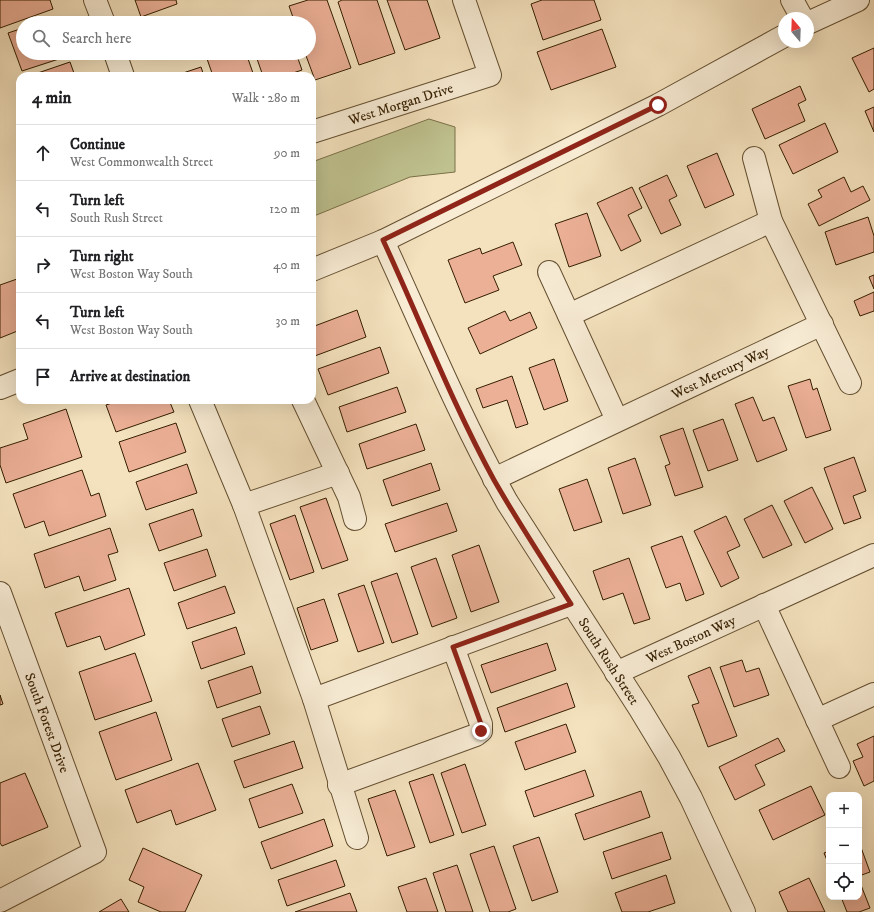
<!DOCTYPE html>
<meta charset="utf-8">
<style>
:root{--surface:#fff;--page:#f6f6f6;--text:#202124;--muted:#757577;--line:#e0e0e0}
body{margin:0;font-family:"IM FELL DW Pica",serif;background:var(--page);color:var(--text)}
.controls{position:absolute;right:12px;bottom:12px;display:grid;overflow:hidden;border-radius:8px;box-shadow:0 4px 16px #0002}
.controls button{width:36px;height:36px;display:grid;place-items:center;padding:0;border:0;border-bottom:1px solid var(--line);background:var(--surface);color:var(--text);font:20px sans-serif}
.compass{position:absolute;left:778px;top:12px;width:36px;height:36px;border-radius:50%;background:var(--surface);box-shadow:0 4px 16px #0002;rotate:341deg}
.stop{position:absolute;width:12px;height:12px;margin:-9px;border:3px solid #8f2418;border-radius:50%;background:#fff}
.stop.end{background:#8f2418;border-color:#fff;box-shadow:0 1px 4px #0008}
.list{margin:0;padding:0;list-style:none}
h2{display:flex;justify-content:space-between;align-items:center;height:52px;margin:0;padding:0 16px;font-size:17px}
h2 small{font-size:13px;font-weight:400;color:var(--muted)}
.list li{display:grid;grid-template-columns:26px 1fr auto;gap:12px;align-items:center;box-sizing:border-box;height:56px;padding:0 16px;border-top:1px solid var(--line)}
.list b{display:block;font-size:15px;white-space:nowrap}
.list p{margin:0;font-size:13px;white-space:nowrap;color:var(--muted)}
.list em{font-size:13px;font-style:normal;color:var(--muted)}
.icon{flex:none;width:22px;height:22px;fill:none;stroke:currentColor;stroke-width:2;stroke-linecap:round;stroke-linejoin:round}
.map{position:relative;flex:none;width:874px;height:912px;overflow:hidden}
.search{position:absolute;background:var(--surface);box-shadow:0 4px 16px #0002;left:16px;top:16px;width:300px;height:44px;display:flex;align-items:center;gap:10px;box-sizing:border-box;padding:0 14px;border-radius:22px;color:var(--muted);font-size:15px}
.panel{position:absolute;background:var(--surface);box-shadow:0 4px 16px #0002;left:16px;top:72px;width:300px;height:332px;border-radius:12px}
.map>svg:first-child{display:block}
.green{fill:#bfc28f;stroke:#7a7048}
.building{fill:#ecb097;stroke:#341e00}
.lines{fill:none;stroke-linecap:round;stroke-linejoin:round}
.minor-casing{stroke:#644f30;stroke-width:24}
.tertiary-casing{stroke:#644f30;stroke-width:24}
.minor{stroke:#f8ecd5;stroke-width:22}
.tertiary{stroke:#f8ecd5;stroke-width:22}
.route{stroke:#8f2418;stroke-width:5}
.labels{text-anchor:middle;stroke-width:3;stroke-linejoin:round;paint-order:stroke}
.street-label{font-size:14px;fill:#341e00;stroke:#f8ecd5}
</style>
<div class="map">
<svg width="874" height="912" viewBox="0 0 874 912">
<rect width="100%" height="100%" fill="#f4e2be"/>
<filter id="stains"><feTurbulence type="fractalNoise" baseFrequency=".005" numOctaves="4"/><feColorMatrix values="0 0 0 0 .2 0 0 0 0 .09 0 0 0 0 .02 0 0 0 .5 -.17"/></filter>
<radialGradient id="worn" r=".72"><stop offset=".6" stop-color="#630" stop-opacity="0"/><stop offset="1" stop-color="#630" stop-opacity=".3"/></radialGradient>
<!-- green -->
<path class="green" d="M429,119L455,127V172L410,177L314,216L312,219V162Z"/>
<!-- building -->
<path class="building" d="M0,0H50L53,9L0,28Z
M135,0H176L177,4L141,17Z
M308,0H327L351,68L315,80L305,53H309V23H295L289,6Z
M342,0H377L395,53L359,65L338,2Z
M387,0H427L440,38L405,50Z
M542,0H594L601,20L543,40L531,4Z
M52,18L53,23H38Z
M23,28V53H64L65,57L22,71L8,33Z
M602,29L616,67L551,90L537,52Z
M874,48V89L869,92L852,58Z
M205,53H246L254,76H213Z
M255,53H296L302,70L290,74V76H263Z
M70,62L75,76H29Z
M201,67L204,76H174Z
M800,86L806,100L798,104L805,121L765,139L752,109Z
M874,107V132L865,111Z
M825,123L838,152L793,174L779,145Z
M717,153L734,195L705,208L687,166Z
M667,175L677,196L669,200L681,225L661,234L639,188Z
M844,177L851,192L863,186L870,200L819,226L808,204L822,197L818,190Z
M632,187L642,208L628,215L641,241L621,251L597,203Z
M587,213L601,256L569,267L555,224Z
M868,217L874,236V252L836,265L825,232Z
M513,242L522,265L493,276L499,290L465,303L448,260L480,248L482,254Z
M874,275V289L869,277Z
M17,279L20,286V330L0,338V285Z
M874,292V311L860,316L854,301Z
M357,310L366,337L312,357V327Z
M505,311L510,321L530,312L537,328L480,354L468,328Z
M380,347L389,373L328,395L318,369Z
M554,359L568,401L544,410L529,368Z
M512,376L528,424L516,428L507,400L483,408L476,389Z
M810,379L813,390L817,388L831,430L806,438L788,386Z
M397,387L406,412L347,432L339,407Z
M753,397L763,421L774,417L787,450L757,462L735,404Z
M121,400H169L174,412L116,432L106,405Z
M66,409L82,457L6,483L0,465V448L28,439L23,424Z
M723,419L738,460L708,471L693,430Z
M176,423L186,452L129,472L119,442Z
M416,424L425,450L367,469L359,444Z
M683,428L703,487L675,496L665,466L670,464L660,436Z
M854,457L866,491L853,496L861,518L844,524L824,468Z
M635,458L651,505L623,514L608,468Z
M431,463L440,490L392,506L383,480Z
M187,464L197,493L146,510L136,482Z
M82,470L91,496L99,493L106,516L49,536L44,521L25,528L13,494Z
M587,479L602,522L574,531L559,489Z
M812,487L833,529L805,543L784,501Z
M326,498L348,560L322,569L300,507Z
M447,503L457,531L395,552L385,524Z
M772,505L792,545L763,558L744,519Z
M193,509L202,536L159,551L149,524Z
M295,515L314,572L290,580L270,524Z
M726,516L740,546L727,552L739,578L721,587L694,531Z
M110,528L118,552L108,555L116,580L84,591L79,576L45,588L34,554Z
M682,536L704,594L686,601L680,583L666,588L651,547Z
M479,545L499,602L471,612L452,555Z
M207,549L216,576L174,591L164,563Z
M436,558L457,618L432,627L411,567Z
M629,558L650,619L634,624L623,593L603,600L593,571Z
M397,573L418,634L392,643L371,582Z
M364,585L384,643L358,652L338,594Z
M225,586L235,613L187,629L178,603Z
M129,588L145,635L105,650L100,636L67,647L55,613Z
M324,599L338,641L311,650L297,608Z
M236,627L245,654L201,669L192,642Z
M547,643L556,670L491,693L481,665Z
M135,653L152,701L95,720L79,672Z
M742,660L746,672L759,668L769,695L734,707L720,667Z
M252,666L261,693L217,708L208,681Z
M710,667L737,736L708,747L692,705L699,703L688,676Z
M567,683L575,707L505,732L497,708Z
M0,695L3,704L0,705Z
M260,706L270,734L232,747L222,719Z
M156,712L172,760L116,780L99,732Z
M566,724L576,752L525,770L515,742Z
M874,736V781L864,786L853,761L863,757L857,744Z
M778,738L785,751L755,765L765,785L735,800L719,767Z
M294,741L303,768L244,788L234,761Z
M198,763L216,810L176,825L171,810L137,823L125,790Z
M465,764L486,825L462,833L441,773Z
M585,770L594,796L534,817L525,791Z
M25,773L48,827L2,846L0,843V783Z
M433,774L454,835L430,843L409,782Z
M292,784L303,813L259,828L249,799Z
M811,786L825,815L773,840L759,810Z
M395,790L415,847L387,856L368,799Z
M641,791L650,817L584,840L575,814Z
M324,819L333,846L271,869L261,842Z
M662,832L671,859L612,879L603,852Z
M539,837L558,892L532,901L513,846Z
M859,842L870,872L859,876Z
M494,846L516,909L508,912H490L470,854Z
M143,848L202,875L185,912H161L138,902L144,887L129,880Z
M829,851V865L824,853Z
M336,860L345,886L287,906L278,880Z
M457,865L473,912H446L433,873Z
M666,875L675,903L648,912H622L615,893Z
M426,878L438,912H407L398,887Z
M809,878L825,912H788L779,892Z
M859,880L870,908L859,912H847L841,897H859Z
M350,893L357,912H295Z
M121,899L129,912H99Z"/>
<g class="lines">
<!-- minor casing -->
<g class="minor-casing">
<g id="minor">
<path d="M95,0L104,23"/>
<path d="M792,0L802,18"/>
<path d="M115,53L123,76"/>
<path id="s1" d="M312,132L490,75L464,0"/>
<path d="M754,158L771,221L850,383"/>
<path id="s2" d="M383,241C423,328 460,418 507,502L640,709L669,757L691,798L744,912"/>
<path d="M549,272L617,420"/>
<path d="M569,315L771,221"/>
<path d="M200,400L244,505L314,699L357,838"/>
<path d="M303,400L349,497L355,519"/>
<path id="s3" d="M494,479L822,324"/>
<path d="M244,505L338,473"/>
<path id="s4" d="M0,593L95,852L0,901"/>
<path d="M764,605L839,767"/>
<path id="s5" d="M616,673L874,555"/>
<path d="M314,699L571,604"/>
<path d="M817,720L874,694"/>
<path d="M339,785L476,735L481,731V724L453,647"/>
</g>
</g>
<!-- tertiary casing -->
<g class="tertiary-casing">
<path id="tertiary" d="M808,23L858,0
M312,270L383,241L658,105L784,36
M0,388L20,380"/>
</g>
<!-- minor -->
<use href="#minor" class="minor"/>
<!-- tertiary -->
<use href="#tertiary" class="tertiary"/>
</g>
<g class="lines">
<!-- route -->
<path class="route" d="M481,731V724L453,647L571,604C545,563 518,522 494,480C452,403 420,320 383,240L658,105"/>
</g>
<g class="labels">
<!-- street labels -->
<g class="street-label">
<text dy="5" stroke="none"><textPath href="#s1" startOffset="93">West Morgan Drive</textPath></text>
<text dy="5" stroke="none"><textPath href="#s3" startOffset="250">West Mercury Way</textPath></text>
<text dy="5" stroke="none"><textPath href="#s5" startOffset="82">West Boston Way</textPath></text>
<text dy="5" stroke="none"><textPath href="#s2" startOffset="478">South Rush Street</textPath></text>
<text dy="5" stroke="none"><textPath href="#s4" startOffset="138">South Forest Drive</textPath></text>
</g>
</g>
<rect width="100%" height="100%" filter="url(#stains)"/>
<rect width="100%" height="100%" fill="url(#worn)"/>
</svg>
<div class="controls">
<button>+</button>
<button>−</button>
<button><svg class="icon" aria-label="locate" viewBox="0 0 24 24"><circle cx="12" cy="12" r="6"/><path d="M12 2v4M12 18v4M2 12h4M18 12h4"/></svg></button>
</div>
<svg class="compass" viewBox="-18 -18 36 36"><path d="M0-13l5 13h-10z" fill="#e53935"/><path d="M0 13l5-13h-10z" fill="#757577"/></svg>
<div class="stop" style="left:658px;top:105px"></div>
<div class="stop end" style="left:481px;top:731px"></div>
<div class="search"><svg class="icon" aria-label="search" viewBox="0 0 24 24"><circle cx="10" cy="10" r="6"/><path d="M15 15l6 6"/></svg>Search here</div>
<section class="panel">
<h2>4 min<small>Walk · 280 m</small></h2>
<ul class="list">
<li><svg class="icon" aria-label="ahead" viewBox="0 0 24 24"><path d="M12 20V5M6 11l6-6 6 6"/></svg><div><b>Continue</b><p>West Commonwealth Street</p></div><em>90 m</em></li>
<li><svg class="icon" aria-label="left" viewBox="0 0 24 24"><path d="M17 20v-9H6M10 6l-5 5 5 5"/></svg><div><b>Turn left</b><p>South Rush Street</p></div><em>120 m</em></li>
<li><svg class="icon" aria-label="right" viewBox="0 0 24 24"><path d="M7 20v-9h11M14 6l5 5-5 5"/></svg><div><b>Turn right</b><p>West Boston Way South</p></div><em>40 m</em></li>
<li><svg class="icon" aria-label="left" viewBox="0 0 24 24"><path d="M17 20v-9H6M10 6l-5 5 5 5"/></svg><div><b>Turn left</b><p>West Boston Way South</p></div><em>30 m</em></li>
<li><svg class="icon" aria-label="arrive" viewBox="0 0 24 24"><path d="M6 21V4h12l-3 4 3 4H6"/></svg><div><b>Arrive at destination</b></div></li>
</ul>
</section>
</div>
